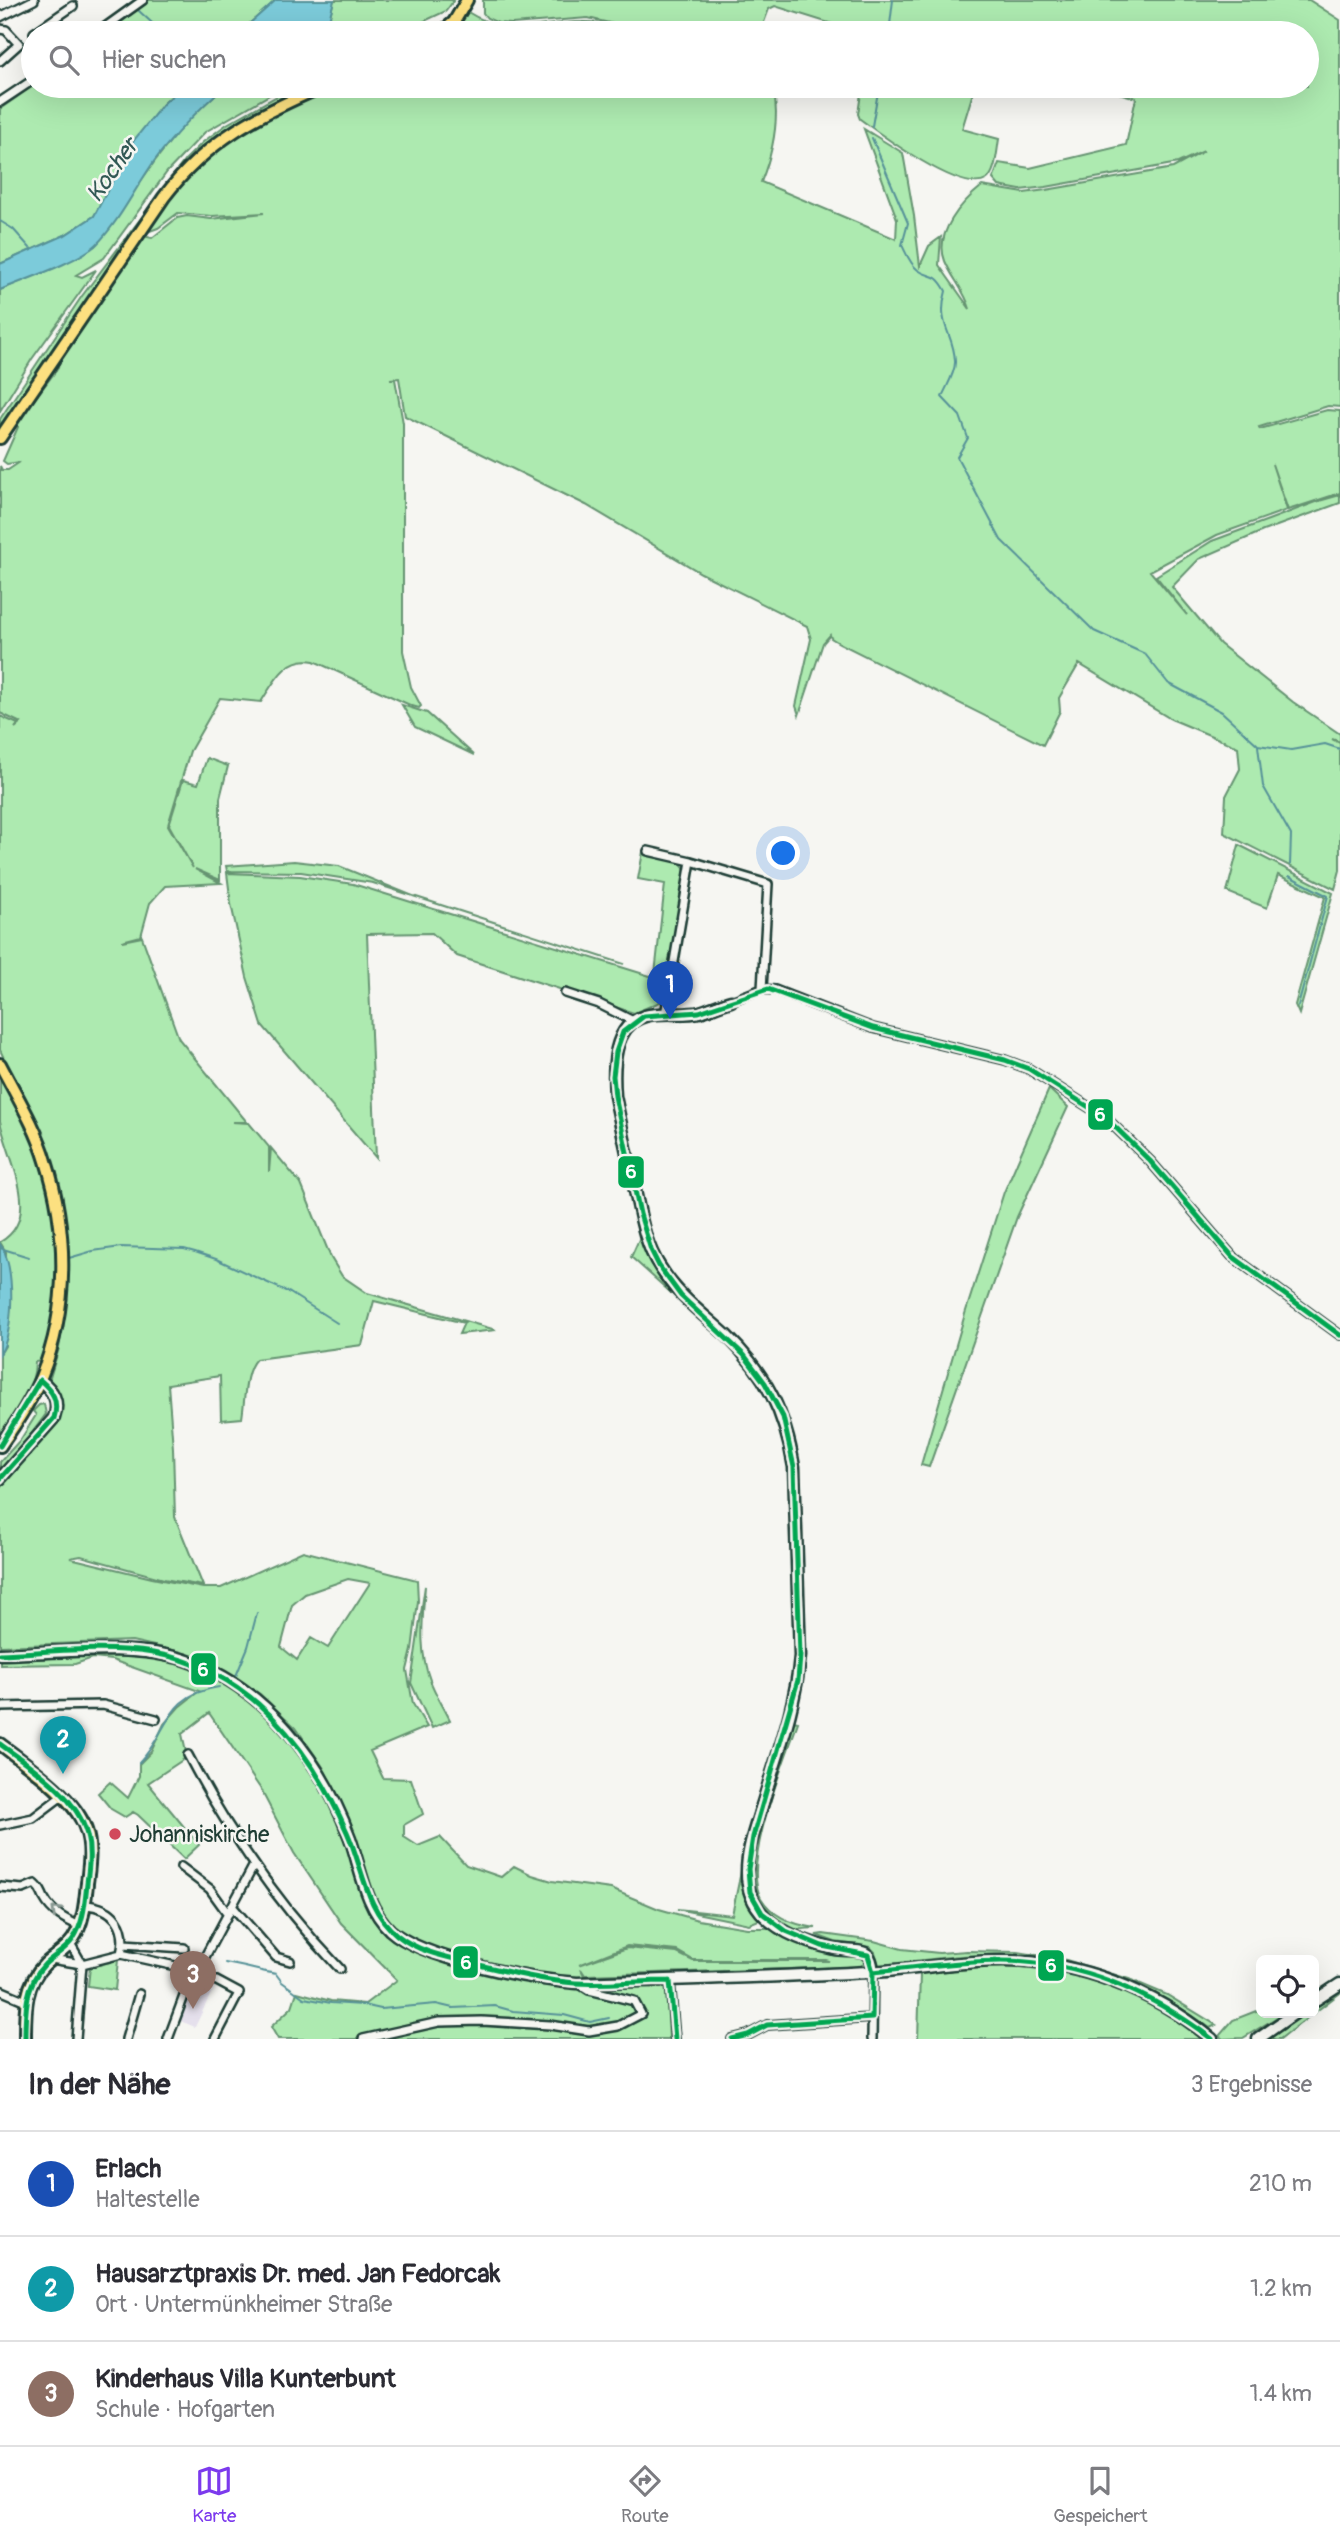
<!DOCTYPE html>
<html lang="de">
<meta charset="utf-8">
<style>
:root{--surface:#fff;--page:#f7f7f7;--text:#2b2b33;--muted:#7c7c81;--line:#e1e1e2;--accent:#7c3aed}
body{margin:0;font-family:Pangolin,sans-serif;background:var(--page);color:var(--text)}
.controls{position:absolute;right:21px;bottom:21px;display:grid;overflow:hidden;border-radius:10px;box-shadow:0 7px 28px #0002}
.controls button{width:63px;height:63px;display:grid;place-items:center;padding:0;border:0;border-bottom:2px solid var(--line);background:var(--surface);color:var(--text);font:35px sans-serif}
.you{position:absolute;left:784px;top:854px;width:24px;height:24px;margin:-18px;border:5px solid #fff;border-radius:50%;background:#1a73e8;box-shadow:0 0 0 10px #1a73e833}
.badge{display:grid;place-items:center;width:46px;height:46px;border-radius:50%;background:var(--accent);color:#fff;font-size:23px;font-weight:700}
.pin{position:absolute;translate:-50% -58px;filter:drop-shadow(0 2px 4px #0008)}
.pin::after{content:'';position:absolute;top:37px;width:24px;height:21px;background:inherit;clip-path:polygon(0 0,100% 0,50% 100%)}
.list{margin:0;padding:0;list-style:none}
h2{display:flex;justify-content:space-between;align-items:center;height:91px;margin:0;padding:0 28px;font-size:30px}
h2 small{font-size:23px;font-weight:400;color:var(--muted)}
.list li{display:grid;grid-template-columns:46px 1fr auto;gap:21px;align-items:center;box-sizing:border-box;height:105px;padding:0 28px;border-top:2px solid var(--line)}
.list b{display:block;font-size:26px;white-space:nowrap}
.list p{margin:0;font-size:23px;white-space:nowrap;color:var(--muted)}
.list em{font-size:23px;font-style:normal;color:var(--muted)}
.icon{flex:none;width:38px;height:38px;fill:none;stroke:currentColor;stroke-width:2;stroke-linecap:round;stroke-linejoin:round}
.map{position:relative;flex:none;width:1340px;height:2039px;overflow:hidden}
.search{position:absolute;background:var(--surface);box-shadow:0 7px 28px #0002;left:21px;right:21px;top:21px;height:77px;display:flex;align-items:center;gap:18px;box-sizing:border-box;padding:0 24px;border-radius:38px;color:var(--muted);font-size:26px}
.sheet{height:406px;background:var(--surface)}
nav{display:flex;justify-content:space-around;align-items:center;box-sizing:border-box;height:98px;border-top:2px solid var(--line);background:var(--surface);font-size:19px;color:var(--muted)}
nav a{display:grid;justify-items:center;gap:4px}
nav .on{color:var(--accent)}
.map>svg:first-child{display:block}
.built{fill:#e5e0ec}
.green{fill:#adeab0;stroke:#669472;stroke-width:2;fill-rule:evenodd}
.water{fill:#7ccbda;stroke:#579298;stroke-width:2}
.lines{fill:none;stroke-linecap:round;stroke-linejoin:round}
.stream{stroke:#579298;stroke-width:2}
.street-casing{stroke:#1f3d34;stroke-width:12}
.secondary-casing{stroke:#1f3d34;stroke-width:15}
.primary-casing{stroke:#1f3d34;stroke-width:16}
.street{stroke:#f6f6f2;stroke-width:7}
.secondary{stroke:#f6f6f2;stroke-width:10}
.primary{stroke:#fce080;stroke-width:10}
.bus-1-casing{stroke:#f6f6f2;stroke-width:10}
.bus-1{stroke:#00a651;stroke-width:5}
.oneway{stroke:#8a9a93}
.poi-dot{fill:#d1495b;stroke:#f6f6f2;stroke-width:2.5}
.labels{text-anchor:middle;stroke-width:5;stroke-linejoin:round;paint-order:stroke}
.poi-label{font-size:23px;fill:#1f3d34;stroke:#f6f6f2;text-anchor:start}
.water-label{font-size:24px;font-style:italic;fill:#325955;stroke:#f6f6f2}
.line-badge{stroke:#f6f6f2;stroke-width:2.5}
.badge-label{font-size:19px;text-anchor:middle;font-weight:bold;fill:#fff}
</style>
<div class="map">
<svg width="1340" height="2039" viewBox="0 0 1340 2039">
<rect width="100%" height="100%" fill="#f6f6f2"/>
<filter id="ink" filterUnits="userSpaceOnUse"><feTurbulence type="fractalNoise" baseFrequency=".0143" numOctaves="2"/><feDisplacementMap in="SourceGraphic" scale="14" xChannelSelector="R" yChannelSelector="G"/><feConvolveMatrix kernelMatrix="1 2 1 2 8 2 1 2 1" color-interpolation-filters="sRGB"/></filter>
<g filter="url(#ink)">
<!-- built -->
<path class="built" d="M196,1978L215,1985L195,2027L178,2020Z"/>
<!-- green -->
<path class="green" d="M149,0H276L239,33H107Z
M334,0H454L446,11L399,33H355L346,20L328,24Z
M483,0H1309L1340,20V407L1328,406L1259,427L1260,429L1327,410L1340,411V493L1288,510L1272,464L1287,510L1217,535L1150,571L1187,615L1156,576L1212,541L1319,501L1340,495V503L1263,531L1199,559L1172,587L1220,644L1293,702L1340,734V742L1332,739L1340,743V870L1335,889L1224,833L1226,796L1240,769L1238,747L1171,719L1079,664L1059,698L1060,711L1043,745L839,643L831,638L830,635L823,643L799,715L796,706L811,639L807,626L701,573L586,505L405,416L399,378L390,379H395L403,423V651L411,687L421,706L419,708L412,706L314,661C286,655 274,682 261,702L220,698L190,751L168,825L193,868L169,825L183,780L198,784L207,758L228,766L220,798V880L195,869L221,883L165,886L150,903L141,936L122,941L142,937L179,1039L247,1122H232L249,1123L269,1147V1172L271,1148L301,1184L331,1258L342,1276L367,1293L496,1330L459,1334L464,1323L374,1301L362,1345L256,1359C244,1371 245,1401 242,1418L221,1420L220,1376L168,1384L173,1448L175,1517L203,1586L164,1579L81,1556L70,1558L152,1578L203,1588H221L303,1551L417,1580L418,1601L412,1650L407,1670L413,1704L427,1727L370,1751L383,1778L411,1779L423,1814L404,1825V1837L418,1846L440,1837L466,1865L501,1877L514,1866L532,1875L552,1881L611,1889L659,1909L698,1920L747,1928H770L821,1951L860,1957L864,1959V1963L860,1967L585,1975L581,1969L589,1986L667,1988L669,2039H278L271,2027L292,2007L297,1992L331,2001L365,2004L397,1980L341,1923L294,1853L260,1788L209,1713L182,1734L187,1757L148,1783L199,1845L184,1859L138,1815L133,1812L125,1817L111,1809L98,1793L110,1782L128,1798L139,1776V1764L151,1752L164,1724L179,1707L199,1691L112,1660L93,1658L75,1664L0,1665V1660L130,1655C231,1663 288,1724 333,1808L342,1805L323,1767L296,1728L260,1694L205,1661L181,1652L132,1641L0,1646V1488L61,1413L57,1390L49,1381L59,1348L67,1299L66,1226L60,1198L41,1136L0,1050V716L18,724L15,728L21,723L0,713V466L2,470H8L20,462L7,464L3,461L18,427V421L58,368L60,358L143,236L152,238L177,218L187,216L211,219L264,213L212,216L178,213L158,228L147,232L185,178L216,150L262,120L340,86H773C780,117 773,152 761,182L896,239L897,219L864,129L903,153L914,216L920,266L929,246L941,237L939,265L970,309C965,291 952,278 945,261C934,233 962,202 982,186L1024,193L1046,190L1173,168L1204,151L1178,163L1046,187L1020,190L999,186L993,179L999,163L1030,168L1126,145L1136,98L1095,86H1307V33H1040L1034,25L1028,27L1033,33H861L775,6L769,9L760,33H652L588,18L512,24L498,23L487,18L483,13ZM348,1579L370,1583L328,1648L311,1638L297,1660L281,1647L292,1605L305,1594ZM627,1946L677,1951L693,1960H826L829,1961H693L677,1953L627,1948L579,1965Z
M466,11C510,39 535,23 582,22C600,21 623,28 640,33H450Z
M33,86H183L163,104L94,216L65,235L0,264V109Z
M225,86H285L205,132L167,172L104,258L76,275L82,277L96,270L32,359L0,411V290L56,267L95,246L155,161L187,120Z
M295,86H313C253,110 215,133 171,180L0,431V419L82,296L185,160L203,142L227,124Z
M862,86H975L962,129L999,139C997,150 996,174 986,180C962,195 880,134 860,119L858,114Z
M402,705L427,713L474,755L415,727Z
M1239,845L1333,893L1299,1014L1295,1005L1325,897L1278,875L1267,908L1227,892Z
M643,852L681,863L685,870L668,977L655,974L665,884L638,879Z
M294,861L339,866L413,896L624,964L373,883L301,872L227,871L226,866Z
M227,873L300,876L353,884L663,980L660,1002L634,1013L457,956L432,933L367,934L376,1158L262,1025L247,977L231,904Z
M0,1072C10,1092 22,1113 31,1135C60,1208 65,1286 41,1361L35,1362C35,1390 15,1415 0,1438V1354L5,1346L6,1252L0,1242C44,1217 7,1158 0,1121C0,1106 0,1087 0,1072Z
M1049,1089L1068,1107L1017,1217L929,1467L921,1465L965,1314L1004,1192Z
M640,1237L678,1296L679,1300L631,1257Z
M44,1404L46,1414L0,1476V1462L21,1439L36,1415L33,1411L39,1405Z
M425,1586C423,1617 418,1649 430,1680C435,1694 444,1707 450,1720L432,1728L411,1683Z
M793,1721L798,1722C785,1761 741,1863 761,1898C773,1918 795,1925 816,1928C808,1928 796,1931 789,1928C770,1920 754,1899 752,1878C749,1837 780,1762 793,1721Z
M754,1809H758L745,1868L762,1916L759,1920L749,1924L677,1909L732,1915Z
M823,1934L874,1941L902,1949L939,1953L967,1951L1018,1952L1066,1960L1129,1979L1167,1995L1216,2025L1210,2028C1149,1984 1082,1959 1007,1955C967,1953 919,1961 879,1965L875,1952L870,1947L835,1942L816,1935Z
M118,1960L115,1990L88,1986L90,1967Z
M1018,1965C1094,1975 1139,1992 1201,2037L1199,2039H918L920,1974L970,1966Z
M1340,1988V1993L1280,2039H1265L1302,2013H1314V2005Z
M1261,2009V2013H1284L1243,2038L1223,2039L1219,2036L1233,2020Z"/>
<!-- water -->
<path class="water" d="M276,0H334L328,24L307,23L291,33H239Z
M183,86H225C199,109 176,132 155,160C135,188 121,219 97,244C80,261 24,280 0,290V264L65,235L94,216L134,140L163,104Z
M0,1244C16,1264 14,1334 0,1354Z"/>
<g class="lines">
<!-- stream -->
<path class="stream" d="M139,11L163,33
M889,33L893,0
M872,126L879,86
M872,138L908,223L902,245C906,253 910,264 918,270C932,280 934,270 946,291C936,325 954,333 955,361C956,372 946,387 942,397L960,416L968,438L957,457L1001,540L1094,631L1145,654L1168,683L1222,712L1258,745L1291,750L1325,744L1340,749
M0,221L13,229L30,248
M1258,746L1263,786L1291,835L1290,865
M1289,876L1328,896L1298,1006
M0,1248L29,1257
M69,1258L93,1251L121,1247L184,1249L195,1252L216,1259L290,1293L337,1323
M236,1676L248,1647L257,1613
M139,1763C170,1731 164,1695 219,1687
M225,1963C243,1966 259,1971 276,1974L282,1982L304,1998L331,2003L363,2005L381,2009L436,2004L453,2008L495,2006L513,2011L564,2015L590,2022L609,2018"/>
<!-- street casing -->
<g class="street-casing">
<path id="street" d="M0,17L34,0
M0,29L6,30L19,44L0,61
M34,33L73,6
M97,33L143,0
M0,102L33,80
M648,851L691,861
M565,993L599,1004L635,1022
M731,1001L762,989L775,990L873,1028L1005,1060L1029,1069L1106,1118L1150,1161L1232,1256L1340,1335
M665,1015L691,861L768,884L762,989
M0,1707L103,1705L156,1719
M188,1755C228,1832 280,1906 340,1969
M0,1825L33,1818L62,1796
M181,1867L210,1889L228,1914
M0,1887L23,1889L35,1884C41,1889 41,1892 44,1898C52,1913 66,1920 80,1926
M85,1905C114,1907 128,1926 121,1954
M232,1906L276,1957L290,1961
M70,1943L82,1964L76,2039
M124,1944L184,1948
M51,1959L82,1964L121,1954L198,1971L239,1993L215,2039
M670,1981L675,2039
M0,1990L26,2001
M126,2039L139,1994
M168,2039L184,1996L254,1865
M363,2039L439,2022L482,2021L550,2025L589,2031L618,2026L641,2014L634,2001L589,1990L578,1983
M732,2039L748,2035L767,2025L872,2018
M872,2039L873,1972"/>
</g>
<!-- secondary casing -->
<g class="secondary-casing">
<path id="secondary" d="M731,1001C720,1004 710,1009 700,1012C682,1016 662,1011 645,1016C612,1025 613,1069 615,1096C621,1126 628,1156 634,1186C640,1213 644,1243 660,1267C677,1295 703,1314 727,1336C767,1375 785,1413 794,1467L800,1656C796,1704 779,1750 765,1796C757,1823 743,1856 748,1885C755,1924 800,1941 834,1949C843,1951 857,1949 865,1953C872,1957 872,1966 873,1972
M0,1479L54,1418C60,1401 53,1390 40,1380
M0,1654C57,1653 131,1643 185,1660C265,1686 322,1762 350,1838C361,1869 365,1906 390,1930C422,1959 533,1980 577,1983C675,1980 772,1977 870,1972C914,1970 958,1961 1002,1961C1079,1961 1153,1990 1212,2039
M1314,2001L1340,1984
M1258,2039L1295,2013"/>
</g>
<!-- primary casing -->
<g class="primary-casing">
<path id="primary" d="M441,33L454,22L467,0
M0,438L164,197C208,139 259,114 324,86
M0,1064C16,1095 36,1127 46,1161C68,1230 69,1309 41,1377C31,1401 15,1425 0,1446
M0,1744C26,1764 76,1798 86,1830C92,1847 89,1866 87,1883C85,1903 84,1922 73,1939C66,1949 54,1956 45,1964C24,1984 25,2012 25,2039"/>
</g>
<!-- street -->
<use href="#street" class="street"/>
<!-- secondary -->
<use href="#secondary" class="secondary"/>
<!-- primary -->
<use href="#primary" class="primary"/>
<!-- bus-1 casing -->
<g class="bus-1-casing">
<path id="bus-1" d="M0,1446L40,1380
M0,1479L54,1418C59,1401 53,1391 40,1380
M0,1654C50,1652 103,1645 153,1653C249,1669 310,1748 347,1832C363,1867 365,1909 397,1935C418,1952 446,1957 471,1963C505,1971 539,1980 575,1983C606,1985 638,1981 670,1981
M0,1744C31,1767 77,1795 87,1835C91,1851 89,1867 87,1883C85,1902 84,1923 73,1939C66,1950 54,1955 45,1964C25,1984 25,2013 25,2039
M873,1972C915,1968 958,1961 1001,1961C1079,1961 1150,1992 1212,2039
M670,1981L675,2039
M872,2018L873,1972L868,1955L822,1946L786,1931L762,1913L750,1892L748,1869L753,1837L798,1680L800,1656L794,1467L783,1417L765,1383L744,1355L681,1296L659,1266L651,1250L640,1214L615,1096L613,1076L616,1052L623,1032L644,1016L699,1012L768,989L873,1028L1005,1060L1029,1069L1106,1118L1150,1161L1232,1256L1340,1335
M732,2039L748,2035L767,2025L872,2018"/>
</g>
<!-- bus-1 -->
<use href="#bus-1" class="bus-1"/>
</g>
<!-- one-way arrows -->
<defs><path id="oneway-chevron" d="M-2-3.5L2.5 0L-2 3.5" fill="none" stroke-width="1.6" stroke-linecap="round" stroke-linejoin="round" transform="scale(1.75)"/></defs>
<use class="oneway" href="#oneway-chevron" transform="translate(56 1911) rotate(-137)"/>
</g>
<!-- markers -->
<circle class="poi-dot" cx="115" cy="1834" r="7"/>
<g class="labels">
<!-- poi labels -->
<g class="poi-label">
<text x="129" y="1842">Johanniskirche</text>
</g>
<!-- water labels -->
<g class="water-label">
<text transform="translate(112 170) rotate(-55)" y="8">Kocher</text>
</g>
</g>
<g class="line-badge">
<rect x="1087" y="1098" width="27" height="33" rx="7" fill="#00a651"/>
<rect x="617" y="1155" width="28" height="34" rx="7" fill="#00a651"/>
<rect x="190" y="1652" width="27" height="34" rx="7" fill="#00a651"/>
<rect x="452" y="1945" width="27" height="34" rx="7" fill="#00a651"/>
<rect x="1037" y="1949" width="28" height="33" rx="7" fill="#00a651"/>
</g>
<g class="badge-label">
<text x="1100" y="1121">6</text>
<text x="631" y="1178">6</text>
<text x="203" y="1676">6</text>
<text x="466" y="1969">6</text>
<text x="1051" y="1972">6</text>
</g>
</svg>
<div class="controls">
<button><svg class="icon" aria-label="locate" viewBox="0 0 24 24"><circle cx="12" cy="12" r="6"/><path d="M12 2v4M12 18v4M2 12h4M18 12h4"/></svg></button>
</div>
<div class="you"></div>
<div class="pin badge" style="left:670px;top:1019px;background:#1a4fb4">1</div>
<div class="pin badge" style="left:63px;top:1774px;background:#0f9aa8">2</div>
<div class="pin badge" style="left:193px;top:2009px;background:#8d6e63">3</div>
<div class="search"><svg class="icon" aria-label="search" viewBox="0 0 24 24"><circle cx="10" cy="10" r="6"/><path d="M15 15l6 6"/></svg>Hier suchen</div>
</div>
<section class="sheet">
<h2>In der Nähe<small>3 Ergebnisse</small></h2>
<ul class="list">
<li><span class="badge" style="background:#1a4fb4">1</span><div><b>Erlach</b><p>Haltestelle</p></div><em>210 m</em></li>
<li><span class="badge" style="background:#0f9aa8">2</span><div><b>Hausarztpraxis Dr. med. Jan Fedorcak</b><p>Ort · Untermünkheimer Straße</p></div><em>1.2 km</em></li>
<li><span class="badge" style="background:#8d6e63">3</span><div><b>Kinderhaus Villa Kunterbunt</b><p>Schule · Hofgarten</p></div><em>1.4 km</em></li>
</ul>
</section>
<nav>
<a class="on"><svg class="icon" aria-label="map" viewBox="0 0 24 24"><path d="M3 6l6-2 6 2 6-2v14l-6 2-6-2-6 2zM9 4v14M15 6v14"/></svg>Karte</a>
<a><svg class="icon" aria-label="directions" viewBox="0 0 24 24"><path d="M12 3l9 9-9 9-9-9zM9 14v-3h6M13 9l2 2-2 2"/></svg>Route</a>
<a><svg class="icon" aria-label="saved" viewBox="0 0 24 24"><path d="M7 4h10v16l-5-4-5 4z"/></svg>Gespeichert</a>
</nav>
